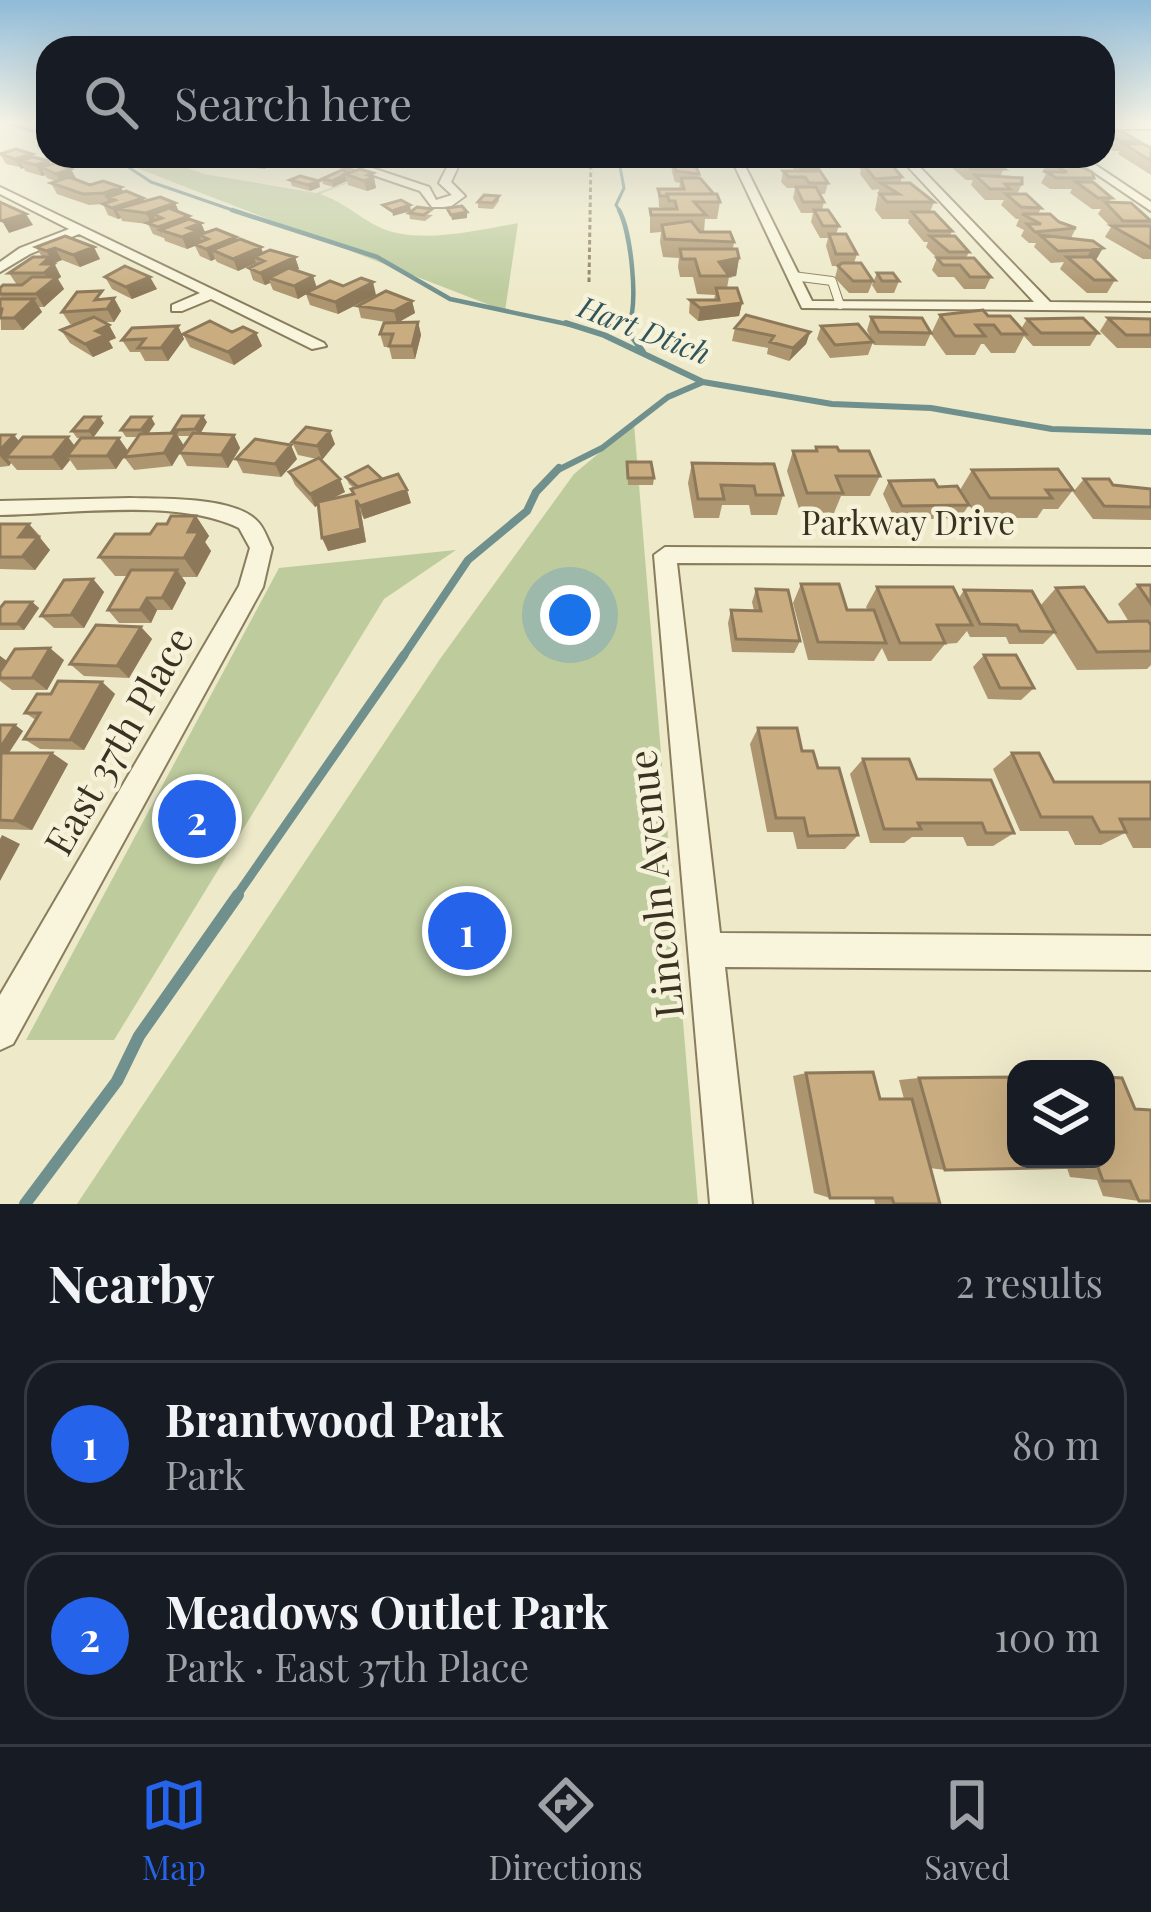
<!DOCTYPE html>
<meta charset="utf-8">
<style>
:root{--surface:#171b24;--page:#20242c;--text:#f1f3f6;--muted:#9ea1a6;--line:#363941;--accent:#2563eb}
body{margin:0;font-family:"Playfair Display",serif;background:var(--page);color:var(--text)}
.controls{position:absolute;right:36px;bottom:36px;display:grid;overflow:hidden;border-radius:24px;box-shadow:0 12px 48px #0002}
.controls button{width:108px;height:108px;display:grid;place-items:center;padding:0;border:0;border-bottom:3px solid var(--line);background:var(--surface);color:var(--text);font:60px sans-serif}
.you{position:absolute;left:570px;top:615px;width:42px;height:42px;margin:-30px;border:9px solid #fff;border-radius:50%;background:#1a73e8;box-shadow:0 0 0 18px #1a73e833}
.badge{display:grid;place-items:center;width:78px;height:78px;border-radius:50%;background:var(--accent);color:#fff;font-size:39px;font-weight:700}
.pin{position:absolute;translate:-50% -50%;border:6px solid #fff;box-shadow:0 3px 12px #0006}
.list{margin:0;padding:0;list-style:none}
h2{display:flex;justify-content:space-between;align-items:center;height:156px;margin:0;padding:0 48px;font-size:51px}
h2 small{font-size:39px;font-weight:400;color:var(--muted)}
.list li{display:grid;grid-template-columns:78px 1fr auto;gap:36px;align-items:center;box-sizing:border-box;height:168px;margin:0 24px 24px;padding:0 24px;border:3px solid var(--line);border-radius:36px}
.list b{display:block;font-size:45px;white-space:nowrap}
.list p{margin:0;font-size:39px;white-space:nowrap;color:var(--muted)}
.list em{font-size:39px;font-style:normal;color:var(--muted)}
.icon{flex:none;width:66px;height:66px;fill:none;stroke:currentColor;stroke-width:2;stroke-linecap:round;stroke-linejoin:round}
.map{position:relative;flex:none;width:1151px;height:1204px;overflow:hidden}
.search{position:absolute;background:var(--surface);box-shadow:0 12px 48px #0002;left:36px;right:36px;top:36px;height:132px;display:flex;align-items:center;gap:30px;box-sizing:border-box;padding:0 42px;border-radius:36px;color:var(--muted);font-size:45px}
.sheet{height:540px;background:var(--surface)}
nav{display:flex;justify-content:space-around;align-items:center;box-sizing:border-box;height:168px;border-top:3px solid var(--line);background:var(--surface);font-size:33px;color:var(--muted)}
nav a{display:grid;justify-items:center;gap:6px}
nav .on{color:var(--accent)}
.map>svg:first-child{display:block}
.green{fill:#bdcb9d}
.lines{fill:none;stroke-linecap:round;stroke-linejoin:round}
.stream-far5{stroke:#70908e;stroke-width:3}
.stream-far4{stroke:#70908e;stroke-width:4.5}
.stream-far3{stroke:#70908e;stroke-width:6}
.stream-far2{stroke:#70908e;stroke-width:8}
.stream-far1{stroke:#70908e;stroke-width:9}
.stream{stroke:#70908e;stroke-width:12}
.lane-casing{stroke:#897d5e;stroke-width:10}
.street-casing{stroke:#897d5e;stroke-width:4}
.path{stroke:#897d5e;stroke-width:3;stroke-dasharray:4.5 3;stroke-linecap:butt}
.lane{stroke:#f8f5dc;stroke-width:8}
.street{fill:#f8f5dc;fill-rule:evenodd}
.wall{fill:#ad956f;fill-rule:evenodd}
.shaded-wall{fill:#8d795a}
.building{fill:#c9ad81;stroke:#8d795a;stroke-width:3}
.labels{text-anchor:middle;stroke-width:9;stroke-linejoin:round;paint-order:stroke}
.far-water-label{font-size:30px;font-style:italic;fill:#315459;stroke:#f5f2d9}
.street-label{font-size:33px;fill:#3a3221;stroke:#f5f2d9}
.near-street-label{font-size:39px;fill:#3a3221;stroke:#f5f2d9}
</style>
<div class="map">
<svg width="1151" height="1204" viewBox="0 0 1151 1204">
<rect width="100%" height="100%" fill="#ede9c9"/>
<!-- green -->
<path class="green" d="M106,156H155L204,174L316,193L371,174L320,194C345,203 356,215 377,226C414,246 479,230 518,223L505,311Z
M634,424L698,1204H77L440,659L574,474Z
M456,550L384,599L114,1040H26L279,568Z"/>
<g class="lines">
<!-- stream-far5 -->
<path class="stream-far5" d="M8,124L38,132L39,147L48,151
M77,156L122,163L151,182L241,213
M618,156L624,188L616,205L621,213"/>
<!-- stream-far4 -->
<path class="stream-far4" d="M232,210L377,257L450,299L576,326
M619,210C631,232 639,305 628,326"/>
<!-- stream-far3 -->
<path class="stream-far3" d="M566,323L604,335L703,382L832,404L931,408L1052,429L1151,432
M630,323L627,329L643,352
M556,471L602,448L668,397L703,382"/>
<!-- stream-far2 -->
<path class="stream-far2" d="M402,658L468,560L527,511L536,492L559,468"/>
<!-- stream-far1 -->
<path class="stream-far1" d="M235,898L404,655"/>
<!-- stream -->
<path class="stream" d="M25,1204L117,1081L139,1036L238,895"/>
<!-- lane casing -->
<g class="lane-casing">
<path id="lane" d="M793,276L832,281L840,305"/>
</g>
<!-- street casing -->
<g class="street-casing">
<path id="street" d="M1103,124H1151V129H1103Z
M287,156L357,163L429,187L436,200L452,195L439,183L453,156H463L451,182L465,196L450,207H432L420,191L355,169Z
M730,156H740L812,301L1034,302L898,156H909L1050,302L1151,303V311L802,308Z
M1070,156H1082L1151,202V211Z
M0,187L324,343L326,346L312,349L211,299L182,311H172V305L200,293L79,234L30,254L0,272V262L20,248L69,229L0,194Z
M130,498C162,499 237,496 259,523C265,530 268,540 272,548L263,587L13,1044L0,1050V995L239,586L250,548L239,528C177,498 70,514 0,515V501Z
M665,547L1151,549V565L677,563L720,933L1151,936V970L725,967L752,1204H710L654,555Z"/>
</g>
<!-- path -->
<path class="path" d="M589,282L591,156"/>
<!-- lane -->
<use href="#lane" class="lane"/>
<!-- street -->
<use href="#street" class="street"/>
</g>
<!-- wall -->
<path class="wall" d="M1103,131L1138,141L1137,144L1151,148V175L1118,154L1120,151H1114L1103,146Z
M0,154L33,157L90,185L123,192L144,201L175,203L179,212L205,233L237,240L263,253L295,257L299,269L296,270L317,287L343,286L376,295L338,314L310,305L306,294L298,299L273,290L270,283L265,285L253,280L249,268L256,263L238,271L217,262L215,259L211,261L200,256L195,246L187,249L165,241L164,238L153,234L148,224L122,221L121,218L118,219L108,215L103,204L89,205L57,194L51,183L55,181L47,178L45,175L42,176L25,171L24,168L6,164Z
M670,156H694V161L699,174L698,178L720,202L717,219H705L704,232L734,242L733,249L739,258L736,276L729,277L727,288L742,303L739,316L698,321L689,313L690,300H714L715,295L697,294L693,277H680L678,267L679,258L663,257L660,242L661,232L650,233V209H665L659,207L658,189H679L680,183L675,182L672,172Z
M769,156H815L814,161L818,168L817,171L828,183L825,194H819L824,202L822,210L839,226L836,234L857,254L854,263L873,281L868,293H849L835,278L838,266H832L826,246L828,238H820L811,222L813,213H801L793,198L795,188H787L781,182L783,171H794L792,165L773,164Z
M853,156H876L880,160L878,164L902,177L900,183L934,202L930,212L952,231L950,236L969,252L966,258L991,277L985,289H964L954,277H938L932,270L937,258L926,247L928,242H924L908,223L909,219H882L875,210L879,189L872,190L860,174L861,170L852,160Z
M943,156H987L986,159L1004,169L1000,177L1022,184L1017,194L1041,208L1038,214L1076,228L1071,238L1093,241L1095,260L1115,280L1107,293H1087L1060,269L1064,262L1051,263L1034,247L1036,243H1029L1021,236L1024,230L1016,226L1019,219H1016L1001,205L1004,200H985L971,185L973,180H966L942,159Z
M1007,156L1066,157L1063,162L1094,178L1092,182L1112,198L1109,202L1151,219V259H1143L1105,237L1111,227L1098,214L1101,209H1092L1070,193L1072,189H1050L1041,183L1046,174L1042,172L1045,167H1015Z
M274,157L276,162L264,169L249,167L247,162Z
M350,172L373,173L376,188L367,191L348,185L347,181L333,187L323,184L322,179Z
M290,180L320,187L310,191L292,186Z
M499,196V201L493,209L478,208V202Z
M409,213L433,215L425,221L410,219Z
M65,236L100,259L80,267L62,260L54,263L61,277L58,279L64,289L44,307H39L42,312L23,330H1L0,288L17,285L9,273L42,257L36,247Z
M877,273L899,281L894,293H877L872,285Z
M105,277L157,289L132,299L112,289Z
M114,298L121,311L114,322H104L109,325L116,338L109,341L113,348L93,357L70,343L61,330L77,324H70L62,312L106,299Z
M412,301L415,313L399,322H418L421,335L415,359H392L389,347H384L380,334L392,323L361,318L358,306Z
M940,315L1021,329L1027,319L1098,333L1090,346H1033L1024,336L1015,353H991L984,344H981L975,355H946L931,334Z
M871,317L931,333L925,346L874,345L873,342L868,355L830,358L817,339L821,326L872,341L867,330Z
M1108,318H1151V348H1117L1100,331Z
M178,326L184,339L168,361H145L140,352H130L122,340Z
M735,328L810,332L806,344L789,361L767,354L768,348L732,341Z
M232,332L256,333L262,346L234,365L190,347L183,334Z
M207,422L200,434L234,435L240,448L228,468L187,466L180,453L172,466L134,470L124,457L138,437H126L121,430L155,424L148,433H175L173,430ZM178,436H192L184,446Z
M104,423L93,438H77L72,431Z
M0,435L19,441L68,437L75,446L128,451L116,469L77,470L70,460L62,470H17L11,463L9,466L0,467Z
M292,442L335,444L322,460L320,459L345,492L331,499L354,494V488L349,484L346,477L411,503L364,519L361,513L366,542L328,551L318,505L315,507L295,485L289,472L317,459L298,455Z
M816,447L839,451L880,476L870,496H841L834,513L800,512L787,471L793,451H815Z
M236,459H297L281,477L243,473Z
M627,462L654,478L653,485H628Z
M692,463L783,495L777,515H751L749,505H722L719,518H694L688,483Z
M972,470L1073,490L1058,509H1043L1037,518H977L960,490Z
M1084,479L1136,488L1151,489V520L1093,519L1073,492Z
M889,481L969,505L960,518L895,520L883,494Z
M196,516L209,536L205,542L211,551L197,577H182L186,583L172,610H157L151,623H119L108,610L128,576H115L99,557L150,534L167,524Z
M0,524H29L41,537L40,539L50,550L35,570L0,569Z
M93,579L104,592L84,628H54L41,616Z
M801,584L847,610H868L866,607L877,587L959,598L964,590L1040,606L1056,588L1108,622H1129L1118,604L1138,585H1151V665L1147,669L1077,670L1054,633L1043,644H1009L1006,637H970L967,631L957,643L945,644L931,661H888L882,648L874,661L808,660L793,603Z
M756,589L800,641L794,653L732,652L728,623L731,610L754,611L752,602Z
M32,602L39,608L24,630H0V608Z
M141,627L152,639L129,678L84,676L70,664Z
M984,655L1034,688L1021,700L988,699L973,667Z
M0,656L7,661L64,660L47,690H12L0,681Z
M102,682L115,694L84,750L40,749L24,739L36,720L25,713L51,694Z
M0,725H15L23,731L9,753H52L68,764L32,830L0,829Z
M758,728L802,751L858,835L845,849H797L793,832H767L750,744Z
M1012,753L1054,782H1151V848H1133L1125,833L1101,845H1075L1068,831H1020L993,769Z
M863,759L917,779L1014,833L993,846H967L963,837H912L904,843H870L850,774Z
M806,1073L880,1099H904L899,1080L919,1078L1016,1159H1106V1077L1139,1201L1103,1196L1097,1180L1070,1177L1067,1168L945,1170L930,1168L940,1204H875L874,1198H830L814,1193L793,1076Z"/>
<!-- shaded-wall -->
<path class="shaded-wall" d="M32,154L37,164L19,161L24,168L21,169L15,159Z
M274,157L276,162L264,169L262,164Z
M49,161L55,171L41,167L45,175L42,176L36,165Z
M71,169L77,180L62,184L56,174Z
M373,173L376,188L367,191L364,181L368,175Z
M345,175L347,181L333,187L332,181Z
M319,181L320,187L310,191L308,185Z
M121,187L126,198L108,197L112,203L110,204L104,193Z
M143,198L148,209H116L121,218L118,219L112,208Z
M175,203L180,214L162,218L153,214L157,223L152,225L146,213Z
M410,205L411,211L393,216L392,211Z
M467,212V218L452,220L451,215Z
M26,214L33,225L9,233L2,221Z
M189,216L193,226L201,223L206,234L200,237L202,243L187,249L182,237L160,230L163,239L158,227Z
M236,237L241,249L212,250L215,259L211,261L206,249Z
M94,247L100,259L80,267L73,255Z
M261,247L265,259L254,257L256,263L238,271L233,259Z
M55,248L62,260L54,263L61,277L58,279L64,289L44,307L36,294L50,282L44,273L42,264L50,257L46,251Z
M1103,248L1096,260L1084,262L1091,250Z
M295,257L299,269L275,280L269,278L270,283L265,285L260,273Z
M739,258L736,276L729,277L719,262Z
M313,276L317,288L298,299L294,286Z
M150,277L157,289L132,299L126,287Z
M373,282L376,295L338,314L335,302Z
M114,298L121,311L114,322L107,309Z
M34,299L42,312L23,330L14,318Z
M412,301L415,313L397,323L394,311Z
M742,303L739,316L698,321L700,308Z
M418,322L421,335L415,359L412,346Z
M109,325L116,338L109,341L113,348L93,357L85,344L96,331Z
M178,326L184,339L168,361L161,348Z
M810,332L806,344L789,361L793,348Z
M256,333L262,346L234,365L228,352Z
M203,416L207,422L199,436L195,429Z
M100,417L104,423L93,438L89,431Z
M151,417L155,424L146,437L141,430Z
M330,431L335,444L322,460L317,446Z
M176,433L184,446L172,466L164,453Z
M14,435L25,448L6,457L11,463L9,466L0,456V450Z
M234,435L240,448L228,468L221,455Z
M68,437L77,450L67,456L70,460L62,470L52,457Z
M119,438L128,451L116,469L107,456Z
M291,445L297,459L281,477L275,464Z
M340,479L345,492L315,507L310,494Z
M407,490L411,503L364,519L360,506Z
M356,500L361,513L366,542L328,551L322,538Z
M196,516L209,536L205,542L211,551L197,577L184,558L188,532Z
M29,524L50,550L35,570L22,557L19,537Z
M177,570L186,583L172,610L162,598Z
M93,579L104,592L84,628L71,615Z
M147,598L157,610L151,623L140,610Z
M32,602L39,608L24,630L17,624Z
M141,627L152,639L129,678L117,666Z
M50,648L64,660L47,690L32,678Z
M0,656L8,662L0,675Z
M102,682L115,694L84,750L70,740Z
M15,725L23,731L5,758L0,755V748Z
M52,753L68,764L32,830L14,821Z
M2,835L20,844L0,881V839Z"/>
<!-- building -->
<path class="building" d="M1103,131H1121L1138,141H1120L1103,133Z
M1124,144H1143L1151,148V161Z
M16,149L32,154L15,159L0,154Z
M259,156H264L274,157L262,164L247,162Z
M860,156H876L880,160H863Z
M955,156H981L1004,169H971Z
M33,157L49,161L36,165L19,161Z
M794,157H810L818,168H801Z
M673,161H694L699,174L676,171Z
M1048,162H1070L1092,172L1094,178H1056L1047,172H1067Z
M56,163L71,169L56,174L41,167Z
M863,164H891L902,177L875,179Z
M360,169L373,173L368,175L374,177L364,181L345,174Z
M342,170L350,172L332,181L322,179Z
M783,171H820L828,183H809L805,177H789Z
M975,175L1022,178V184H1005L1010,189H990Z
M300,176L319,181L308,185L290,180Z
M69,177L90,185L103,181L121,187L104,193L83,194L51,183Z
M681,178H700L713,193L710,194H667V196H660L658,189H684Z
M1076,182H1093L1112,198H1098Z
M881,183H910L934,202H887L880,194H899Z
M796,187H816L824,202H803Z
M126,191L143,198L112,208L103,204L115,200L108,197Z
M667,194H717L720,202H694L706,215H651L650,209H677L675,201H669Z
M1006,194H1026L1041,208L1021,207Z
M484,195L499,196L493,203L478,202Z
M160,197L175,203L146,213L116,209Z
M401,200L410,205L392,211L383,205Z
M0,202L26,214L2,221L0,220Z
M1105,202L1131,203L1151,221H1123Z
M462,206L467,212L451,215L447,208Z
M417,207L432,209L424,215L409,213Z
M169,208L189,216L158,227L147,223L162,218L153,214Z
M814,210H828L839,226H823Z
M912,212H934L952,231H929Z
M1022,214H1050L1059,222L1076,228L1035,232L1027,224H1041Z
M189,219L201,223L188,228L197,231L182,237L160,230Z
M691,221L700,232H730L734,242L665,239L662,225Z
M1112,226H1149L1151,227V248Z
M216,229L236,237L206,249L195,244L208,239L199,235Z
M829,234H846L857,254H836Z
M1040,235L1093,241L1103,248L1091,250L1058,251Z
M65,236L94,247L73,255L55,248L46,251L36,247Z
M930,236H955L969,252H949Z
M240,239L261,247L233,259L212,250Z
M680,249H737L739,258L719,262L729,276H700L695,259H682Z
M270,250L295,257L260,273L249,268L264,261L254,257Z
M33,257H50L42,264H54L44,273H9Z
M1067,257H1092L1115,280H1094Z
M937,258H974L991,277H970L960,265H943Z
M842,263H861L873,281H853L838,266Z
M125,266L150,277L126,287L105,277Z
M289,268L313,276L294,286L269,278Z
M877,273H893L899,281H882Z
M32,277H57L36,294H0V288L3,285H22Z
M361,278L373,282L335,302L306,293L330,281L343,286Z
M716,288H737L742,303L700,308L690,300H719Z
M102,291L95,300L114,298L107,309L62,312L77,292Z
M386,291L412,301L394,311L358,306Z
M0,299H34L14,318H0L2,309H0Z
M983,310L988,316H1010L1026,334H1001L994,325H976L985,336H955L940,315Z
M746,315L810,332L793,348L770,342L774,336L735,328Z
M94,317L109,325L96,331L105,335L85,344L61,330Z
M871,317L922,318L931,333L879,332Z
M1083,318L1098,333H1041L1027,319Z
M1108,318L1151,319V335H1126Z
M210,321L232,332L243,327L256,333L228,352L183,334Z
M418,322L412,346H389L393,334H380L384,323Z
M858,324L873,342L835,345L821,326Z
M178,326L161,348H138L145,339L122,340L132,328Z
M182,416H203L195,429L173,430Z
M84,417H100L89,431H72Z
M131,417H151L141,430H121Z
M306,427L330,431L317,446L292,442Z
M176,433L164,453L124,457L140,434Z
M193,433L234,435L221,455L179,453Z
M0,435H14L0,450Z
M23,437H68L52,457H6Z
M81,438H119L107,456H67Z
M255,439L291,445L275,464L236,459Z
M816,447H837L839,451H869L880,476H836L843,493H807L793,451H817Z
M319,458L340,479L310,494L289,472Z
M627,462H651L654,478H628Z
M692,463L774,464L783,495H756L754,486L721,485L724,499H698Z
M368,466L382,479L358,487L346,477Z
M1058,469L1073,490H1046L1052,498H990L972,470Z
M398,474L407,490L360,506L356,500L361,529L322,538L318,502L354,494L351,489Z
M1084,479H1109L1113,485L1151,489V507L1104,506Z
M934,480L938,487L957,486L969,505L902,506L889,481Z
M171,516H196L188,532H199L184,558L99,557L115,534H150L157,524H167Z
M0,524H29L19,537H38L22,557H0Z
M131,570H177L162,598H147L140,610H108Z
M93,579L71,615L41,616L64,580Z
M801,584H839L847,610H874L886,643L818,642Z
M1138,585H1151V604Z
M877,587H953L972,625H937L945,643H900Z
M1084,587L1108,622L1148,621L1151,625V651L1097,652L1056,588Z
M756,589L788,590L800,641L736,639L731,610L761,611Z
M964,590L1032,591L1055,632L1020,631L1017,625L980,624Z
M5,602H32L17,624H0V608Z
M96,625L141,627L117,666L70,664Z
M50,648L32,678H0V672L15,649Z
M984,655H1016L1034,688H1000Z
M58,681L102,682L70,740L24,739L40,713H25L37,694H51Z
M0,725H15L0,748Z
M758,728H797L802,751H813L818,768H839L858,835L808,836L804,818H776Z
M1,753H52L14,821L0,820Z
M1012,753H1039L1054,782H1151V819H1120L1126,832H1100L1092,817H1041Z
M863,759H909L917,779L991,780L1014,833H986L982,823H918L921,829H884Z
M873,1072L880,1099H912L940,1204H894L892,1198H830L806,1073Z
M1016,1077V1159H1080L1083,1167L945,1170L919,1078Z
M1106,1077L1122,1078L1135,1109L1151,1110V1201H1139L1130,1181H1103L1095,1159H1106Z"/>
<!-- sky -->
<linearGradient id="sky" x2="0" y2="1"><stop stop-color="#8fbad8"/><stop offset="0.42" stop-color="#f7f5e7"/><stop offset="1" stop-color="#f7f5e7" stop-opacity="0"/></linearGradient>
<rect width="1151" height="293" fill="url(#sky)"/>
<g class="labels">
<!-- far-water labels -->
<g class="far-water-label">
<text transform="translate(644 331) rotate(21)" y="10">Hart Dtich</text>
</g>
<!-- street labels -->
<g class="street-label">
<text x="908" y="535">Parkway Drive</text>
</g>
<!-- near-street labels -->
<g class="near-street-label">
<text transform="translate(119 741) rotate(-60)" y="14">East 37th Place</text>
<text transform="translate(656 884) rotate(-96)" y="14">Lincoln Avenue</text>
</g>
</g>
</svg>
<div class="controls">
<button><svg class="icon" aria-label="layers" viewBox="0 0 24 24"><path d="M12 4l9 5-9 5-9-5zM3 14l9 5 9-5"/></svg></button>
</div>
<div class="you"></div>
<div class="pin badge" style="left:467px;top:931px">1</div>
<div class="pin badge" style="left:197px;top:819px">2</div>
<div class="search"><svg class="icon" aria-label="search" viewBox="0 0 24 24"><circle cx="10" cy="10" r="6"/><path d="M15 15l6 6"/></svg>Search here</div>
</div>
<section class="sheet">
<h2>Nearby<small>2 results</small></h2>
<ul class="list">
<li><span class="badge">1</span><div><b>Brantwood Park</b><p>Park</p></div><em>80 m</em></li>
<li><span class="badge">2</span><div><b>Meadows Outlet Park</b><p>Park · East 37th Place</p></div><em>100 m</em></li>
</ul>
</section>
<nav>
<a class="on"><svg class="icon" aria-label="map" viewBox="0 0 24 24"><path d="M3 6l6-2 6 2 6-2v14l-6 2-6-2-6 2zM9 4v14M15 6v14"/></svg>Map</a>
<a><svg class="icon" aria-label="directions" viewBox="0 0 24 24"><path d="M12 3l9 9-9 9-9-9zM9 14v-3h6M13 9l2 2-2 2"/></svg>Directions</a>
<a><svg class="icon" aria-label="saved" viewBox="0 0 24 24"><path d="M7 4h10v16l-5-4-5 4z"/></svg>Saved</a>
</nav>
